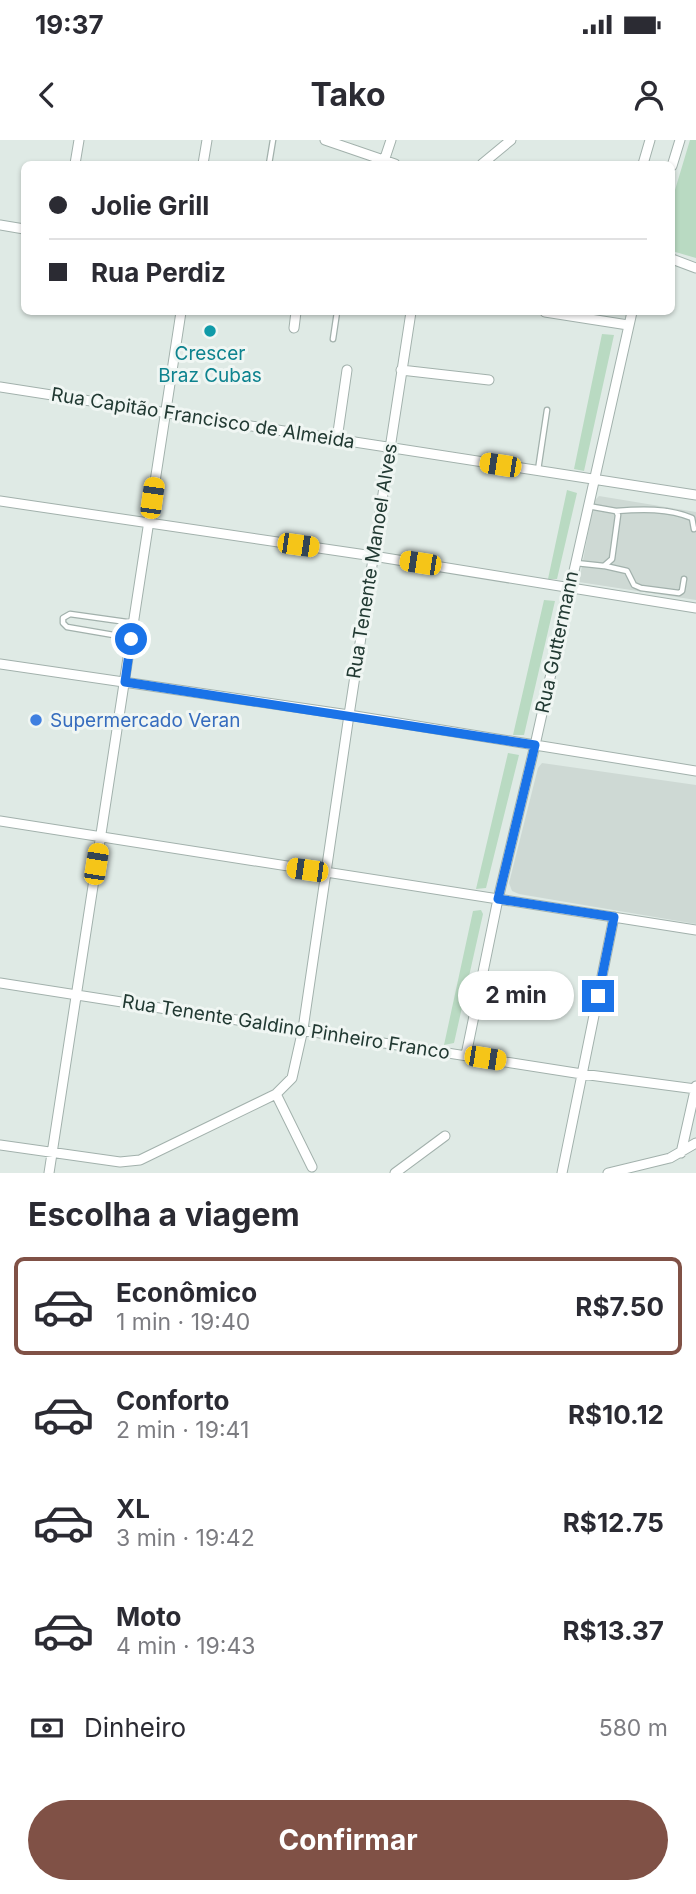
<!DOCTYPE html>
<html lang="pt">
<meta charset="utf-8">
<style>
:root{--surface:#fff;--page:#f2f2f3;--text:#2b2b33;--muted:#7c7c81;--line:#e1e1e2;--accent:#805146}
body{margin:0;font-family:Inter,sans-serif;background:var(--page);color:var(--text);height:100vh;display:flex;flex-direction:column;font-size:26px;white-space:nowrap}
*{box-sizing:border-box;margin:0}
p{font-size:23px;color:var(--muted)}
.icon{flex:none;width:38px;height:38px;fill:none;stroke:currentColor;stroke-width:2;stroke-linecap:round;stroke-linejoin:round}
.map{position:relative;height:1033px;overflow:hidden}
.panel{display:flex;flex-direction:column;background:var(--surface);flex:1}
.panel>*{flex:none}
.guide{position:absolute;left:21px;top:21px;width:654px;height:154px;border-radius:10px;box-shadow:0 2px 5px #0004;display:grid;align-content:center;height:154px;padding:0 28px;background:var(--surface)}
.end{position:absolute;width:32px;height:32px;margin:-16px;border:9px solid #1a73e8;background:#fff;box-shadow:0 0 0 4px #fff}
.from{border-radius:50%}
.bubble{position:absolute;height:49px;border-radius:24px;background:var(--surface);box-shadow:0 2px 5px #0004;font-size:23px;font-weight:700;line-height:49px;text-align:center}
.car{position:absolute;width:21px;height:42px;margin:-21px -10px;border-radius:9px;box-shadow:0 0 5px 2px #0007;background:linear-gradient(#f5c518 24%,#345 0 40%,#f5c518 0 76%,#345 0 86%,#f5c518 0)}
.guide b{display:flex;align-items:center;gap:24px;height:66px;font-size:26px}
.guide b+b{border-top:2px solid var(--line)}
.guide i{width:18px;height:18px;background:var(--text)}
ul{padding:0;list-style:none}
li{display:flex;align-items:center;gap:21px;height:98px;margin:0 14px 10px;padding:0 14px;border:4px solid transparent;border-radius:10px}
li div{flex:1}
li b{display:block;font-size:26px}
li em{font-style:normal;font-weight:700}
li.on{border-color:var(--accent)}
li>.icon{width:63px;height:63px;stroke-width:1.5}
h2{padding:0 28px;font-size:32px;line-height:84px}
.pay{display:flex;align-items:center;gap:18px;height:77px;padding:0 28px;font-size:26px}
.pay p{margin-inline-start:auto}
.button{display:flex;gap:14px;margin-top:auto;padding:14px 28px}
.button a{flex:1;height:80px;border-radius:42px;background:var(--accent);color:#fff;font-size:28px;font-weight:700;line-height:80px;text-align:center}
.status{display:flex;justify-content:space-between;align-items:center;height:49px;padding:0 35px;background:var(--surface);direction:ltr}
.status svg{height:19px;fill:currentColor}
header{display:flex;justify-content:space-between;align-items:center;height:91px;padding:0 28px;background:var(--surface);font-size:32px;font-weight:700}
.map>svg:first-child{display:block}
.built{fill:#ced9d4}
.green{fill:#b9dac2}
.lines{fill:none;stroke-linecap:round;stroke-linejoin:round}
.lane-casing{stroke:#a2b1ac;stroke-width:7}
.street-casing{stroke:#a2b1ac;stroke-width:11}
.lane{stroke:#fff;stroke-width:4.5}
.street{stroke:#fff;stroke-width:9}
.route{stroke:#1a73e8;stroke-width:9}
.culture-dot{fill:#0f9aa8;stroke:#f0f6f3;stroke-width:2.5}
.shop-dot{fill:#3f7fe0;stroke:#f0f6f3;stroke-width:2.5}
.labels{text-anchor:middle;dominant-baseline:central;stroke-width:6;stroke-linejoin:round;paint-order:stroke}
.culture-label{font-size:19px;fill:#0d838f;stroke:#f0f6f3}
.street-label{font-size:19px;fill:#213932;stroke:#f0f6f3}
.shop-label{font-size:19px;fill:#366cbe;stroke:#f0f6f3;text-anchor:start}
</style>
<div class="status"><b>19:37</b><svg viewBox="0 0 49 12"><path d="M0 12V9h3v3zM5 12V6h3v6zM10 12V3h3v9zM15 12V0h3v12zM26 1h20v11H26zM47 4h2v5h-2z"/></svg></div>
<header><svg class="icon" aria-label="back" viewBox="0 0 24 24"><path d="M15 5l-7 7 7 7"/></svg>Tako<svg class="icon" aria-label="person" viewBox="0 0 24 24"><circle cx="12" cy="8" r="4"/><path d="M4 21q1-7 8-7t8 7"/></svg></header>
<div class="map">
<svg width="696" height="1033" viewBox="0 0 696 1033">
<rect width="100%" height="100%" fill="#dfeae5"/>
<path class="built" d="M599 356 696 372V460L579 442 594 361Z
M542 623 696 645V784L519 754 512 751 509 743 538 628Z"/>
<path class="green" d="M690 0H696V118L672 111V60Z
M602 194 614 195 584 331 574 329Z
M567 350 577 353 557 439H548Z
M544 460 555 461 524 595H513Z
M508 613 519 615 486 748 476 749Z
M481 770 483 774 454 903 444 905 473 771Z"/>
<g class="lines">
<defs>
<path id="lane" d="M269 24 273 0
M333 199 337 172
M538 330 547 270
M616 371C641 369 668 368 692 378L694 389
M576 423 604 426 612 419 618 375 616 371 588 366
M605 426 627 431 634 445 641 448 679 453 682 451 684 439
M131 498 67 487 63 483V478L70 474 134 483"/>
<path id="street" d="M325 0 395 24
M384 21 391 0
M75 24 79 0
M203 24 207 0
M482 24 511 0
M643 24 650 0
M672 26 680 0
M0 85 24 89
M672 119 696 128
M545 172 628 185
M294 188 296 172
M401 230 489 240
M0 247 696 355
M337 299 347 230
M0 361 373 416 696 468
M0 524 349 575 696 631
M0 681 696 790
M0 843 582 934 696 949
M466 915 498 759 535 605 632 172
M276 954 312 1027
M0 1005 120 1022 140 1020 276 954 292 938 303 889 349 575 411 172
M681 1013 696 946
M49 1033 181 172
M395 1033 445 996
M562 1033 614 777
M608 1033 670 1018 696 1003"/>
</defs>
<use href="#lane" class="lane-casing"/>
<use href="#street" class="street-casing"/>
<use href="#lane" class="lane"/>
<use href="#street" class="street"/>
</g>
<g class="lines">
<path class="route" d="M131 499 125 542 535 605 498 759 614 777 598 856"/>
</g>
<circle class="culture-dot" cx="210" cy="191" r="7"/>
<circle class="shop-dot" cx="36" cy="580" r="7"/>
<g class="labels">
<g class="culture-label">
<text x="210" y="213">Crescer<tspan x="210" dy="22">Braz Cubas</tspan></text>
</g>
<g class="street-label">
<text transform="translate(203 278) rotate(9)">Rua Capitão Francisco de Almeida</text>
<text transform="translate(372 421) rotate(-81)">Rua Tenente Manoel Alves</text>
<text transform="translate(557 502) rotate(-78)">Rua Guttermann</text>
<text transform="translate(286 887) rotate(9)">Rua Tenente Galdino Pinheiro Franco</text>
</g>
<g class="shop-label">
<text x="50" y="580">Supermercado Veran</text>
</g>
</g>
</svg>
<i class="end from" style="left:131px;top:499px"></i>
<i class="end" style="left:598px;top:856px"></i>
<div class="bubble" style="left:458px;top:831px;width:116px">2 min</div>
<i class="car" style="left:500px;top:325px;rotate:279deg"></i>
<i class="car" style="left:152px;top:358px;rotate:8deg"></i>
<i class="car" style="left:298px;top:405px;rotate:98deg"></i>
<i class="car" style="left:420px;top:423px;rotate:279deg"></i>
<i class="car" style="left:96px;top:724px;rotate:9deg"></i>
<i class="car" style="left:307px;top:730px;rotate:278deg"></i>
<i class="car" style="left:485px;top:918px;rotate:99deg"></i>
<div class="guide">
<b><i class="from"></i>Jolie Grill</b>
<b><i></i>Rua Perdiz</b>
</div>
</div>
<section class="panel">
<h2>Escolha a viagem</h2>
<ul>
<li class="on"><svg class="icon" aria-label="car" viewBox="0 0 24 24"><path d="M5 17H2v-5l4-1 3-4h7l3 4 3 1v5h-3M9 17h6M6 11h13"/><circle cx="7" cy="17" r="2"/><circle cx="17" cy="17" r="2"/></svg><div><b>Econômico</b><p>1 min · 19:40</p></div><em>R$7.50</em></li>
<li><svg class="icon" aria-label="car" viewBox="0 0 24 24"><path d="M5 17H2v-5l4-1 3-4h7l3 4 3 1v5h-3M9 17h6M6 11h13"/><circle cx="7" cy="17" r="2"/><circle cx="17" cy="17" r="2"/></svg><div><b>Conforto</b><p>2 min · 19:41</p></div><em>R$10.12</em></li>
<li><svg class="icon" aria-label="car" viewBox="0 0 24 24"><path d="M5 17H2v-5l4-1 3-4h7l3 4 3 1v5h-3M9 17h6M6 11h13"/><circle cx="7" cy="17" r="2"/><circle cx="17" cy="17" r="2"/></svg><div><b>XL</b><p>3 min · 19:42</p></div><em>R$12.75</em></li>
<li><svg class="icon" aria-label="car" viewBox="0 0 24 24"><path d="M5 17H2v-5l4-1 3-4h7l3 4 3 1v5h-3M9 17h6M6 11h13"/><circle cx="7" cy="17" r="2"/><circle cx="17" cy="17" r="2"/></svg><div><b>Moto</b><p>4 min · 19:43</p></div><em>R$13.37</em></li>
</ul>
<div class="pay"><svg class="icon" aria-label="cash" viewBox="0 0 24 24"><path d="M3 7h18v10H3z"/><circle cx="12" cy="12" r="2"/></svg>Dinheiro<p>580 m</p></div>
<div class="button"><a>Confirmar</a></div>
</section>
